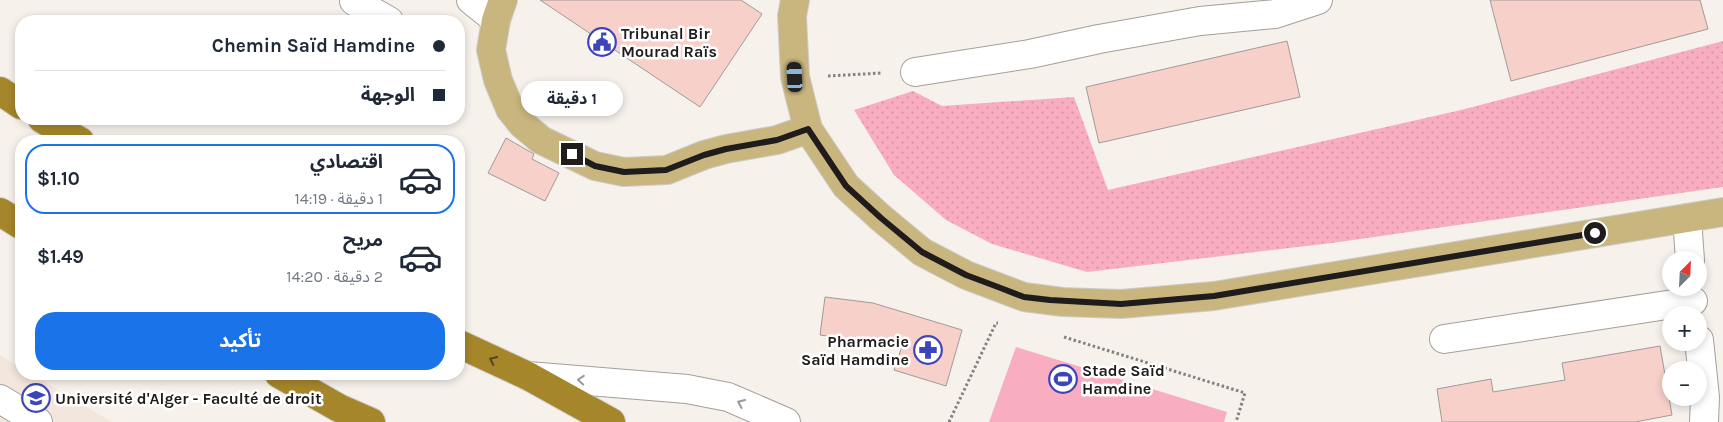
<!DOCTYPE html>
<html lang="ar">
<meta charset="utf-8">
<style>
:root{--surface:#fff;--page:#f6f6f7;--text:#1f2937;--muted:#747a83;--line:#e0e1e3;--accent:#1a73e8}
body{margin:0;font-family:Karla,"Noto Sans Arabic",sans-serif;background:var(--page);color:var(--text);direction:rtl;height:100vh;display:flex;flex-direction:column;font-size:19px;white-space:nowrap}
*{box-sizing:border-box;margin:0}
p{font-size:16px;color:var(--muted)}
.icon{flex:none;width:28px;height:28px;fill:none;stroke:currentColor;stroke-width:2;stroke-linecap:round;stroke-linejoin:round}
.map{position:relative;flex:1;overflow:hidden;direction:ltr}
.drawer{position:absolute;left:15px;top:135px;width:450px;height:245px;display:flex;flex-direction:column;background:var(--surface);border-radius:20px;box-shadow:0 2px 8px #0003;direction:rtl}
.drawer>*{flex:none}
.banner{position:absolute;left:15px;top:15px;width:450px;height:110px;border-radius:20px;box-shadow:0 2px 8px #0003;direction:rtl;display:grid;align-content:center;height:110px;padding:0 20px;background:var(--surface)}
.needle{width:32px;rotate:24deg}
.buttons{position:absolute;left:1662px;top:251px;display:grid;gap:10px}
.buttons a{display:grid;place-items:center;width:45px;height:45px;border-radius:50%;background:var(--surface);box-shadow:0 2px 8px #0003;font-size:25px}
.end{position:absolute;width:22px;height:22px;margin:-11px;border:6px solid #1f1c1b;background:#fff;box-shadow:0 0 0 2px #fff}
.from{border-radius:50%}
.bubble{position:absolute;height:35px;border-radius:18px;background:var(--surface);box-shadow:0 2px 8px #0003;font-size:16px;font-weight:700;line-height:35px;text-align:center;direction:rtl}
.car{position:absolute;width:15px;height:30px;margin:-15px -8px;border-radius:6px;box-shadow:0 0 4px 1px #0007;background:linear-gradient(#222 24%,#8ab4d8 0 40%,#222 0 76%,#8ab4d8 0 86%,#222 0)}
.banner b{display:flex;align-items:center;gap:18px;height:48px;font-size:19px}
.banner b+b{border-top:1px solid var(--line)}
.banner i{width:12px;height:12px;background:var(--text)}
ul{padding:9px 0 0;list-style:none}
li{display:flex;align-items:center;gap:15px;height:70px;margin:0 10px 8px;padding:0 10px;border:2px solid transparent;border-radius:20px}
li div{flex:1}
li b{display:block;font-size:19px}
li em{font-style:normal;font-weight:700}
li.selected{border-color:var(--accent)}
li>.icon{width:45px;height:45px;stroke-width:1.5}
.cta{display:flex;gap:10px;margin-top:auto;padding:10px 20px}
.cta a{flex:1;height:58px;border-radius:20px;background:var(--accent);color:#fff;font-size:20px;font-weight:700;line-height:58px;text-align:center}
.map>svg:first-child{display:block}
.built{fill:#f3e6dc}
.grass{fill:url(#grass-dots)}
.pitch{fill:#f9adc1}
.building{fill:#f6d0c9;stroke:#a19a98}
.lines{fill:none;stroke-linecap:round;stroke-linejoin:round}
.minor-casing{stroke:#a59f9b;stroke-width:30}
.major-casing{stroke:#cecdcd;stroke-width:30}
.highway-casing{stroke:#cecdcd;stroke-width:30}
.path{stroke:#85817e;stroke-width:3;stroke-dasharray:2.5 2.5;stroke-linecap:butt}
.minor{stroke:#fff;stroke-width:28}
.major{stroke:#c9b67f;stroke-width:28}
.highway{stroke:#a5862a;stroke-width:28}
.oneway{stroke:#554621}
.oneway2{stroke:#9a9998}
.route{stroke:#1f1c1b;stroke-width:6}
.labels{text-anchor:middle;dominant-baseline:central;stroke-width:5;stroke-linejoin:round;paint-order:stroke}
.poi-label{font-size:16px;font-weight:bold;fill:#1f1c1b;stroke:#fff;text-anchor:start}
</style>
<div class="map">
<svg width="1723" height="422" viewBox="0 0 1723 422">
<defs>
<pattern id="grass-dots" width="8" height="8" patternUnits="userSpaceOnUse" patternTransform="scale(1.25)"><rect width="8" height="8" fill="#f9adc1"/><path d="M2 2h.1M6 6h.1" fill="none" stroke="#d594a5" stroke-width="1.8" stroke-linecap="round"/></pattern>
</defs>
<rect width="100%" height="100%" fill="#f7f1ec"/>
<path class="built" d="M0 355 21 368V374H31L112 422H0Z"/>
<path class="grass" d="M1723 41V187L1332 243 1087 272 992 244 946 220 894 175 854 110 913 91 942 106 1074 97 1108 190 1461 110Z"/>
<path class="pitch" d="M1016 347 1227 412 1224 422H989Z"/>
<path class="building" d="M540 0H741L762 14 700 107Z
M1490 0H1700L1708 29 1511 81Z
M1287 41 1300 97 1099 143 1086 87Z
M506 138 534 154 532 159 559 173 545 201 488 173Z
M825 297 873 303 962 330 946 386 894 370 902 346 820 335Z
M1660 346 1672 415 1635 422H1442L1437 389 1491 379 1493 392 1565 380 1562 363Z"/>
<g class="lines">
<defs>
<path id="minor" d="M355 0 354 1 389 21
M471 0 496 20
M915 72 1030 54 1099 39 1200 21 1275 14 1318 0
M1687 218 1690 260
M1444 339 1693 301
M1699 340 1705 397 1704 422
M528 376 687 389 728 397 786 422
M0 399 38 422"/>
<path id="major" d="M503 0 496 20 491 50 498 80 510 109 522 124 541 140 595 166 624 172 667 170 704 155 726 149 777 140 808 129
M795 0 792 16 795 77 808 129 846 186 881 218 922 252 966 275 1024 297 1063 302 1121 304 1214 296 1723 212"/>
<path id="highway" d="M0 91 21 105
M42 119 80 141
M0 212 21 225
M459 344 528 376 611 422
M279 374 339 408 371 422"/>
</defs>
<use href="#minor" class="minor-casing"/>
<use href="#major" class="major-casing"/>
<use href="#highway" class="highway-casing"/>
<path class="path" d="M828 76 882 73
M1064 337 1245 393 1236 422
M949 422 996 323H998"/>
<use href="#minor" class="minor"/>
<use href="#major" class="major"/>
<use href="#highway" class="highway"/>
</g>
<defs><path id="oneway-chevron" d="M-2-3.5L2.5 0L-2 3.5" fill="none" stroke-width="1.6" stroke-linecap="round" stroke-linejoin="round" transform="scale(1.25)"/></defs>
<use class="oneway" href="#oneway-chevron" transform="translate(493 360) rotate(-155)"/>
<g class="oneway2">
<use href="#oneway-chevron" transform="translate(581 380) rotate(-176)"/>
<use href="#oneway-chevron" transform="translate(741 403) rotate(-156)"/>
</g>
<g class="lines">
<path class="route" d="M572 154 595 166 624 172 666 170 704 155 726 149 777 140 808 129 846 186 881 218 922 252 966 275 998 287 1024 297 1050 300 1121 304 1214 296 1595 233"/>
</g>
<defs>
<symbol id="civic-ring" viewBox="-11 -11 22 22"><circle r="9.5" fill="#fff" stroke="#3e45b9" stroke-width="1.5"/><path d="M-.6-6.5H3V-4.5H.6V-3L4-1V1h2V6H-6V1h2V-1L-.6-3ZM-1.2 2.5V6h2.4V2.5Z" fill="#3e45b9"/></symbol>
<symbol id="pharmacy-ring" viewBox="-11 -11 22 22"><circle r="9.5" fill="#fff" stroke="#3e45b9" stroke-width="1.5"/><path d="M-2-6h4v4h4v4h-4v4h-4v-4h-4v-4h4Z" fill="#3e45b9"/></symbol>
<symbol id="stadium-ring" viewBox="-11 -11 22 22"><circle r="9.5" fill="#fff" stroke="#3e45b9" stroke-width="1.5"/><path d="M0-5a6.5 5 0 1 0 0 10a6.5 5 0 1 0 0-10ZM-3.5-1.8h7v3.6h-7Z" fill="#3e45b9"/></symbol>
<symbol id="university-ring" viewBox="-11 -11 22 22"><circle r="9.5" fill="#fff" stroke="#3e45b9" stroke-width="1.5"/><path d="M0-5L7-2L0 1L-7-2ZM-4 1L0 2.5L4 1V4Q0 6-4 4Z" fill="#3e45b9"/></symbol>
</defs>
<g fill-rule="evenodd">
<use href="#civic-ring" x="586" y="26" width="32" height="32"/>
<use href="#pharmacy-ring" x="912" y="334" width="32" height="32"/>
<use href="#stadium-ring" x="1047" y="363" width="32" height="32"/>
<use href="#university-ring" x="20" y="382" width="32" height="32"/>
</g>
<g class="labels">
<g class="poi-label">
<text x="621" y="33">Tribunal Bir<tspan x="621" dy="18">Mourad Raïs</tspan></text>
<text x="909" y="341" text-anchor="end">Pharmacie<tspan x="909" dy="18">Saïd Hamdine</tspan></text>
<text x="1082" y="370">Stade Saïd<tspan x="1082" dy="18">Hamdine</tspan></text>
<text x="55" y="398">Université d'Alger - Faculté de droit</text>
</g>
</g>
</svg>
<div class="buttons">
<a><svg class="needle" viewBox="-14 -14 28 28"><path d="M0-13l5 13h-10z" fill="#e53935"/><path d="M0 13l5-13h-10z" fill="#747a83"/></svg></a>
<a>+</a>
<a>−</a>
</div>
<i class="end from" style="left:1595px;top:233px"></i>
<i class="end" style="left:572px;top:154px"></i>
<div class="bubble" style="left:521px;top:81px;width:102px">1 دقيقة</div>
<i class="car" style="left:795px;top:77px;rotate:357deg"></i>
<div class="banner">
<b><i class="from"></i>Chemin Saïd Hamdine</b>
<b><i></i>الوجهة</b>
</div>
<section class="drawer">
<ul>
<li class="selected"><svg class="icon" aria-label="car" viewBox="0 0 24 24"><path d="M5 17H2v-5l4-1 3-4h7l3 4 3 1v5h-3M9 17h6M6 11h13"/><circle cx="7" cy="17" r="2"/><circle cx="17" cy="17" r="2"/></svg><div><b>اقتصادي</b><p>1 دقيقة · 14:19</p></div><em>$1.10</em></li>
<li><svg class="icon" aria-label="car" viewBox="0 0 24 24"><path d="M5 17H2v-5l4-1 3-4h7l3 4 3 1v5h-3M9 17h6M6 11h13"/><circle cx="7" cy="17" r="2"/><circle cx="17" cy="17" r="2"/></svg><div><b>مريح</b><p>2 دقيقة · 14:20</p></div><em>$1.49</em></li>
</ul>
<div class="cta"><a>تأكيد</a></div>
</section>
</div>
